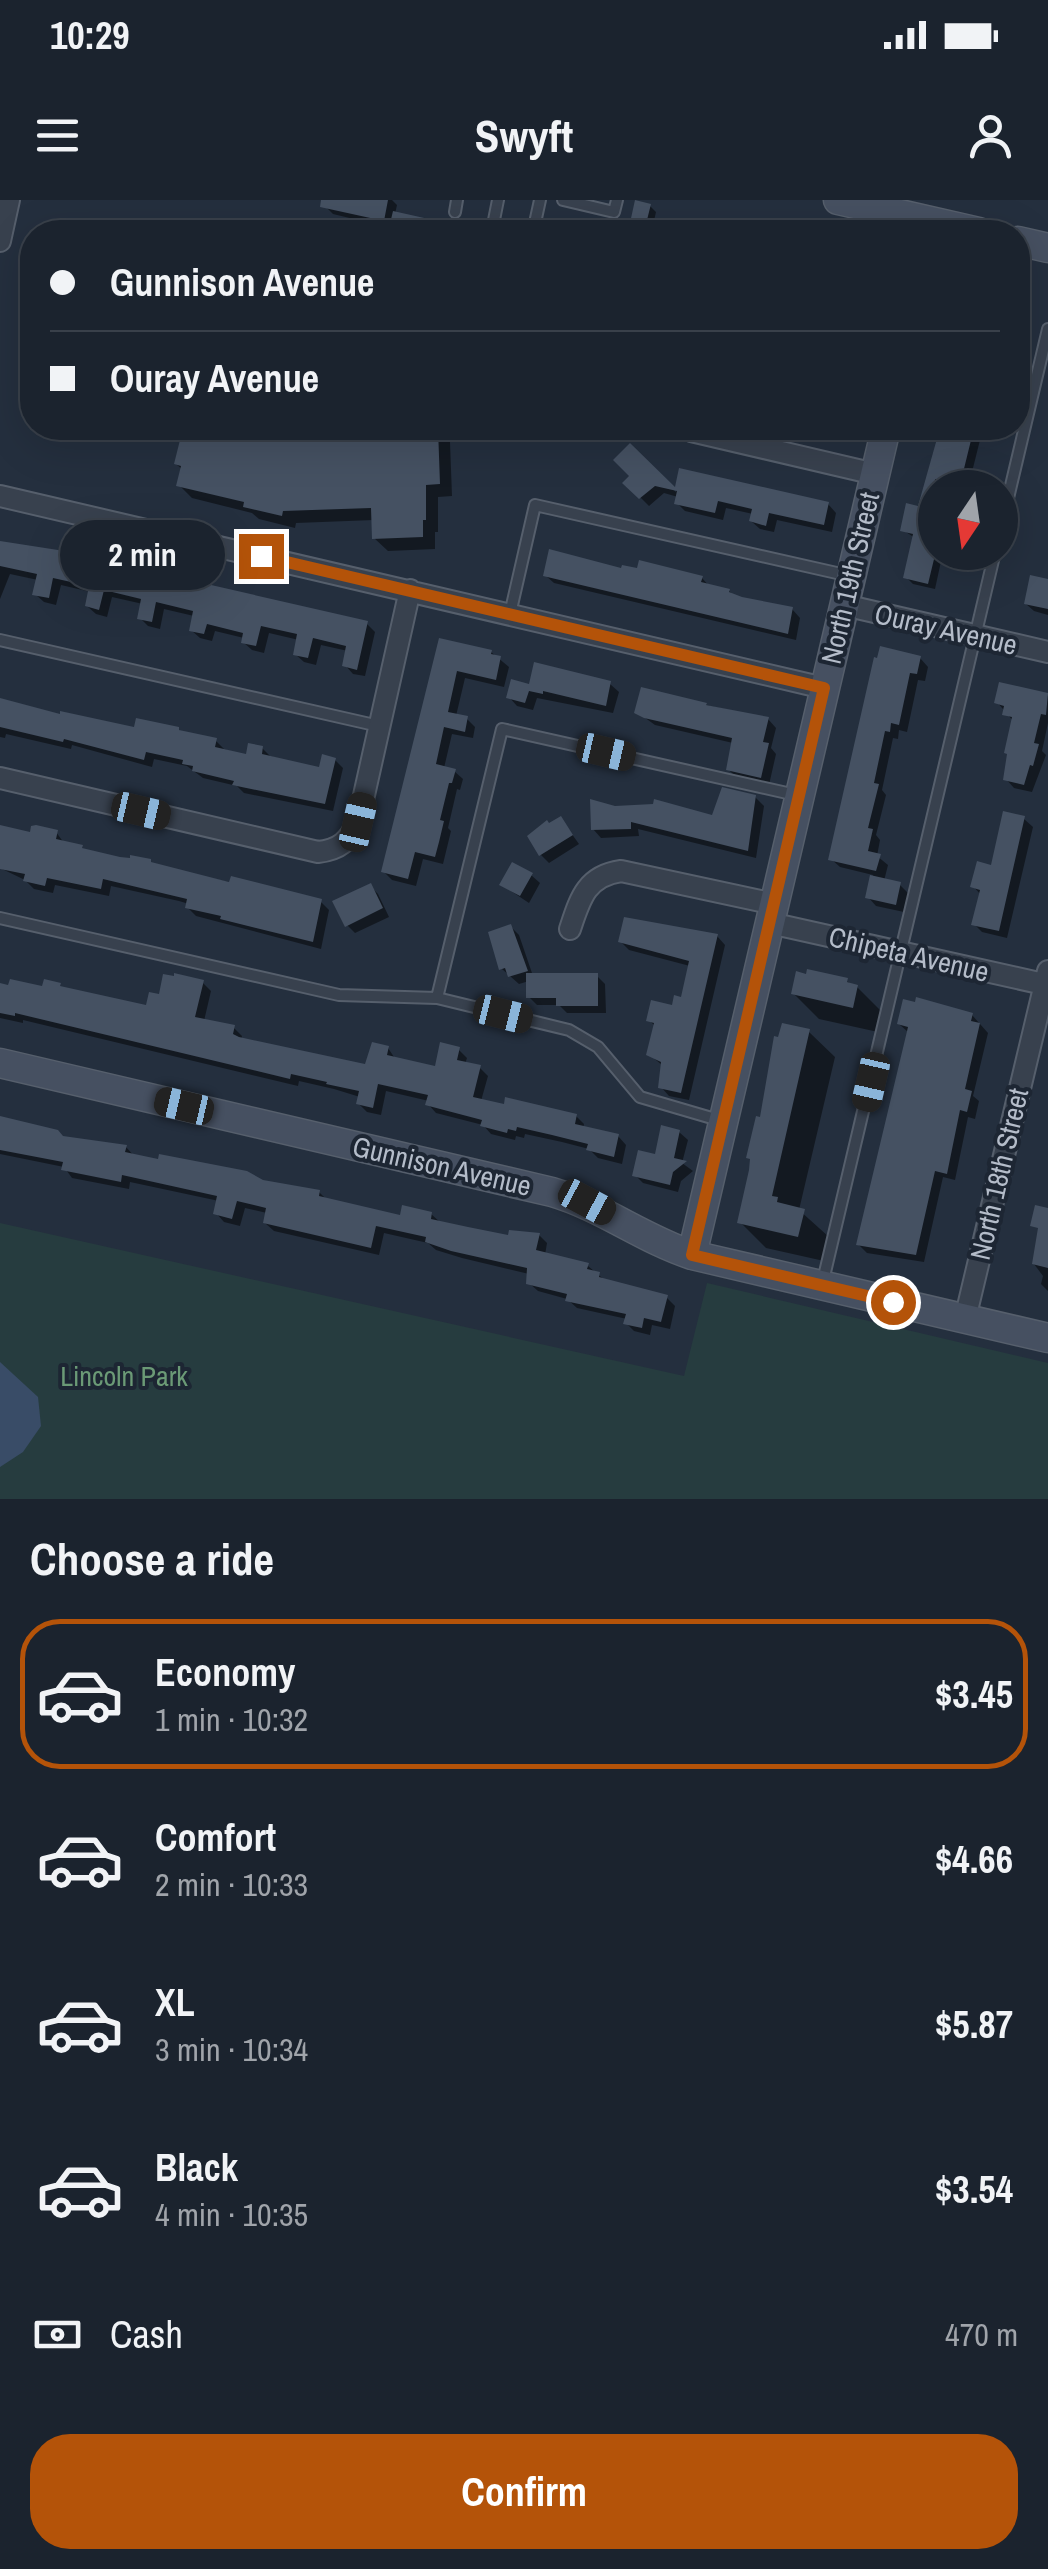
<!DOCTYPE html>
<meta charset="utf-8">
<style>
:root{--surface:#1b232e;--page:#242b36;--text:#f1f3f6;--muted:#a0a4aa;--line:#39404a;--accent:#b45309}
body{margin:0;font-family:"Archivo Narrow",sans-serif;background:var(--page);color:var(--text);height:100vh;display:flex;flex-direction:column;font-size:38px;white-space:nowrap}
*{box-sizing:border-box;margin:0}
p{font-size:32px;color:var(--muted)}
.icon{flex:none;width:55px;height:55px;fill:none;stroke:currentColor;stroke-width:2;stroke-linecap:round;stroke-linejoin:round}
.map{position:relative;height:1299px;overflow:hidden}
.sheet{display:flex;flex-direction:column;background:var(--surface);flex:1}
.sheet>*{flex:none}
.banner{position:absolute;left:20px;top:20px;width:1010px;height:220px;border-radius:40px;box-shadow:0 10px 40px #0002,0 0 0 2px var(--line);display:grid;align-content:center;height:220px;padding:0 30px;background:var(--surface)}
.needle{width:65px;rotate:193deg}
.buttons{position:absolute;left:918px;top:270px;display:grid;gap:20px}
.buttons a{display:grid;place-items:center;width:100px;height:100px;border-radius:50%;background:var(--surface);box-shadow:0 10px 40px #0002,0 0 0 2px var(--line);font-size:50px}
.end{position:absolute;width:45px;height:45px;margin:-22px;border:12px solid #b45309;background:#fff;box-shadow:0 0 0 5px #fff}
.from{border-radius:50%}
.bubble{position:absolute;height:70px;border-radius:35px;background:var(--surface);box-shadow:0 10px 40px #0002,0 0 0 2px var(--line);font-size:32px;font-weight:800;line-height:70px;text-align:center}
.car{position:absolute;width:30px;height:60px;margin:-30px -15px;border-radius:12px;box-shadow:0 0 8px 2px #0007;background:linear-gradient(#222 24%,#8ab4d8 0 40%,#222 0 76%,#8ab4d8 0 86%,#222 0)}
.banner b{display:flex;align-items:center;gap:35px;height:95px;font-size:38px}
.banner b+b{border-top:2px solid var(--line)}
.banner i{width:25px;height:25px;background:var(--text)}
ul{padding:0;list-style:none}
li{display:flex;align-items:center;gap:30px;height:150px;margin:0 20px 15px;padding:0 10px;border:5px solid transparent;border-radius:40px}
li div{flex:1}
li b{display:block;font-size:38px}
li em{font-style:normal;font-weight:800}
li.selected{border-color:var(--accent)}
li>.icon{width:90px;height:90px;stroke-width:1.5}
h2{padding:0 30px;font-size:45px;line-height:120px}
.pay{display:flex;align-items:center;gap:25px;height:110px;padding:0 30px;font-size:38px}
.pay p{margin-inline-start:auto}
.action{display:flex;gap:20px;margin-top:auto;padding:20px 30px}
.action a{flex:1;height:115px;border-radius:40px;background:var(--accent);color:#fff;font-size:40px;font-weight:800;line-height:115px;text-align:center}
.status{display:flex;justify-content:space-between;align-items:center;height:70px;padding:0 50px;background:var(--surface);direction:ltr}
.status svg{height:28px;fill:currentColor}
header{display:flex;justify-content:space-between;align-items:center;height:130px;padding:0 30px;background:var(--surface);font-size:45px;font-weight:800}
.map>svg:first-child{display:block}
.green{fill:#263c3f}
.water{fill:#394c67}
.shadow{fill:#0007}
.building{fill:#455162}
.lines{fill:none;stroke-linecap:round;stroke-linejoin:round}
.lane-casing{stroke:#565f6c;stroke-width:14}
.street-casing{stroke:#565f6c;stroke-width:24}
.secondary-casing{stroke:#565f6c;stroke-width:31}
.lane{stroke:#38414e;stroke-width:10}
.street{stroke:#38414e;stroke-width:20}
.secondary{stroke:#465061;stroke-width:28}
.route{stroke:#b45309;stroke-width:12}
.labels{text-anchor:middle;dominant-baseline:central;stroke-width:8;stroke-linejoin:round;paint-order:stroke}
.street-label{font-size:28px;fill:#b4bcc9;stroke:#1d2633}
.park-label{font-size:28px;fill:#6b9a76;stroke:#1d2633}
</style>
<div class="status"><b>10:29</b><svg viewBox="0 0 49 12"><path d="M0 12V9h3v3zM5 12V6h3v6zM10 12V3h3v9zM15 12V0h3v12zM26 1h20v11H26zM47 4h2v5h-2z"/></svg></div>
<header><svg class="icon" aria-label="menu" viewBox="0 0 24 24"><path d="M4 6h16M4 12h16M4 18h16"/></svg>Swyft<svg class="icon" aria-label="person" viewBox="0 0 24 24"><circle cx="12" cy="8" r="4"/><path d="M4 21q1-7 8-7t8 7"/></svg></header>
<div class="map">
<svg width="1048" height="1299" viewBox="0 0 1048 1299">
<rect width="100%" height="100%" fill="#242f3e"/>
<path class="green" d="M0 1023 684 1176 707 1083 1048 1163V1299H0Z"/>
<path class="water" d="M0 1162 38 1197 41 1226 23 1252 0 1267Z"/>
<path class="shadow" d="M326 0H392L397 5 395 14 477 32H390L391 28 333 14 325 6Z
M637 3 650 6 656 12 653 25 664 32H630Z
M711 20 723 22 729 28 748 32H708Z
M193 228H265L293 234V228L437 229 450 242 452 296 438 297V332H435V349L388 351 374 338V320L296 323 295 328 259 319 252 313 192 298 179 285 183 270 176 264Z
M600 228H642L639 242 607 234Z
M942 228H983L968 288H935V352H943L935 389 913 384 906 377 915 338 903 330 919 309Z
M630 247 676 292 681 271 828 304 836 313 832 332 777 320 774 332 760 329 751 321 753 314 726 308 723 320 685 311 677 303 678 297 664 293 649 306 626 283 633 276Z
M0 342 367 424 375 432 365 476 353 474 345 465 348 451 321 445 316 465 304 462 295 454 299 440 269 433 264 453 252 450 243 442 244 438 215 431 212 441 200 438 191 430 194 416 164 409 160 429 148 426 140 418 143 404 112 397 107 417 96 414 87 406 91 392 61 385 56 405 44 402 35 394 38 380 10 374 0 399Z
M623 371 702 378 710 387 729 391 734 396 792 409 800 418 796 440 554 383 545 375Z
M1048 380V415L1034 411 1026 404Z
M441 441 491 452 509 467 504 487 465 478 456 516 467 519 475 527 473 538 452 534 444 568 454 571 463 579 460 590 457 589 448 628 451 631 443 664 423 659 416 686 392 680 384 672Z
M920 458 928 467 925 481 918 480 907 532 899 530 898 539 893 538 882 590 886 595 876 635 880 640 877 656 888 665 884 681 900 685 908 693 904 712 876 706 868 697 873 675 840 667 831 659 876 460Z
M610 484 619 492 613 513 537 498 533 510 517 506 509 497 531 487Z
M1001 485 1048 496V523L1042 551 1046 555 1032 592 1014 588 1006 579 1014 522 997 502Z
M0 500 23 508 136 530 178 529 182 533 216 541 224 549 248 557 262 548 270 556 320 570 335 560 343 568 333 611 244 593 237 586 203 578 187 566 154 559 152 567 72 545 71 549 6 534 5 538 0 537Z
M706 505 768 519 776 528 771 548 776 554 769 585 737 578 728 569 733 543 655 525 637 512Z
M755 597 764 606 756 658 638 629 639 636 601 638 593 629 615 608 714 618Z
M561 619 579 644 549 663 541 655 549 626Z
M1024 619 1033 627 1007 738 982 732 974 724 981 695 973 686 993 668Z
M0 628 32 635 56 632 64 643 86 651 321 702 329 710 321 749 196 716 188 708 189 704 179 701 111 686 109 696 55 685 53 693 34 689 25 680 0 668Z
M531 675 540 683 529 703 502 685Z
M370 686 378 694 389 717 355 733 347 725Z
M511 727 519 735 533 776H597L605 784 606 813H567L559 805H537L529 797V781L519 784 502 769Z
M717 736 725 745 689 900 669 896 661 887 663 866 649 854 656 827 649 820 674 808 683 800 690 766 629 750 621 742Z
M808 777 846 781 857 787 883 813 878 832 819 819 793 793Z
M202 782 211 791 204 821 233 827 242 836 241 840 367 867 388 848 396 860 436 869 458 849 467 858 465 864 479 867 488 876 481 901 576 916 584 924 583 928 618 936 626 945 622 964 598 958 589 949 562 942 525 934 524 938 516 936 515 940 491 934 483 925 436 913 428 904 429 901 386 891 381 915 367 912 358 903 360 897 334 889 299 881 298 886 23 820V823L0 818V786L64 790 148 808 160 797Z
M972 815 988 833 973 896 979 901 975 919 968 917 955 980 943 977 924 1062 867 1053 858 1044 908 832 899 824Z
M809 832 835 857 799 1010 829 1037 824 1061 766 1048 740 1022 762 920Z
M0 919 62 938 126 947 135 957 319 992 328 1001 402 1018 431 1014 441 1023 510 1038 539 1035 547 1043 545 1055 588 1066 607 1082 667 1098 675 1106 670 1129 652 1125 650 1135 634 1131 626 1123 627 1119 577 1108 567 1099 538 1091 529 1083V1074L462 1058 436 1050 428 1043 384 1033 379 1055 274 1031 265 1023 267 1013 245 1008 240 1026 224 1022 216 1013 219 1001 130 982 129 989 72 978 64 967 0 954Z
M679 932 688 940 682 963 693 971 681 981 678 992 643 983 635 975 657 957Z
M1048 1041V1091L1041 1084 1043 1076 1034 1064Z"/>
<path class="building" d="M321 0H388L384 21 320 7Z
M635 0 651 4 644 32H628Z
M393 11 460 26 459 32H388Z
M183 228H438L440 284 426 285V320H423V337L372 339 371 308 283 311 282 316 243 307 244 302 176 286 181 266 174 264Z
M940 228H974L960 285 935 279V355L928 384 903 378 913 334 900 331 906 303 918 306Z
M630 243 675 287 679 268 829 302 824 325 769 313 766 326 749 321 752 309 718 301 715 313 674 304 677 291 655 286 639 299 622 283 629 276 613 260Z
M0 341 58 350 368 421 357 470 342 466 346 446 313 438 308 458 293 455 297 434 261 426 256 446 241 443 243 433 207 424 204 434 189 431 193 411 156 402 152 422 137 419 141 399 104 390 99 410 85 406 89 386 53 378 49 398 32 395 37 374 0 366Z
M549 349 621 368 622 365 637 368 639 360 703 376 701 382 730 389 729 392 742 397 793 407 788 434 543 376Z
M1030 375 1048 379V409L1024 404Z
M439 438 492 450 491 454 501 456 496 480 457 471 448 512 468 516 465 532 444 527 436 564 456 569 452 583H449L440 620 444 621 439 642 435 657 415 652 408 679 381 672Z
M880 446 921 456 917 474 910 473 899 525 891 523 890 532 885 531 874 583 879 584 868 628 873 629 868 651 881 654 876 671 828 660 874 457 877 458Z
M534 462 611 481 606 506 543 491V494L529 491 525 503 506 498 511 479 529 484Z
M999 482 1048 493 1046 515 1041 514 1034 543 1039 544 1033 566 1030 565 1024 585 1003 580 1007 554 1004 553 1012 517 1002 515 1004 506 994 503Z
M641 487 707 503 706 505 769 517 763 542 769 543 761 578 726 570 732 538 644 518 634 513Z
M0 498 60 514V511L134 527 136 518 179 527V530L217 538 215 547 246 554 248 543 263 546 262 554 319 567 322 554 336 558 325 604 232 585 234 581 192 571 193 566 182 564 183 560 146 552 144 560 64 539 63 542 0 527Z
M722 587 756 595 748 651 631 622V629L591 630 590 599 615 606 653 604 654 599 712 615Z
M1003 611 1025 616 999 731 971 725 980 690 970 687 977 661 991 665Z
M561 616 573 635 539 656 527 636 547 620 549 623Z
M0 625 30 632 31 626 36 625 58 630 56 639 83 645 82 648 120 657 130 658V655L151 659V662L229 682 231 676 322 699 313 742 220 719 221 716 185 708 187 699 103 679 101 689 47 678 45 686 23 681 25 674 0 669Z
M512 662 533 673 520 696 499 685Z
M870 675 901 682 896 705 865 698Z
M371 683 383 708 345 727 332 701Z
M624 717 718 734 681 893 658 888 661 862 646 855 654 823 646 821 651 800 672 805 674 795 681 797 689 761 618 742Z
M511 724 528 771 508 777 505 768 499 770 488 732Z
M807 769 848 778 847 782 858 785 853 808 791 794 796 771 806 774Z
M174 773 204 780 195 817 235 825 233 834 239 837 365 864 372 842 389 846 387 855 435 866 440 842 460 847 457 860 481 865 473 897 504 904 505 897 577 914 575 924 619 934 614 957 586 950 588 944 552 935 517 927 516 931 508 929 507 933 480 926 482 920 425 905 428 895 378 884 373 908 356 904 359 891 326 884 327 882 291 874 290 879 15 813V816L0 813V783L8 785 10 779 42 786 44 779 61 783 60 786 146 805 149 792 159 794 163 774 174 776Z
M526 773H598V806H556V798H526Z
M916 797 973 813 971 821 980 823 965 889 972 891 967 912 960 910 947 974 935 971 916 1055 856 1045 908 827 897 824 903 799 915 802Z
M782 823 810 829 772 996 778 997 777 1002 805 1009 798 1037 737 1023 749 970 750 959 746 958 756 916 760 917 774 836 778 837Z
M0 916 58 930 63 936 127 945 125 952 158 959 159 954 247 971 263 980 320 990 319 996 400 1015 402 1005 432 1012 431 1019 468 1027 508 1035 509 1030 540 1033 536 1050 589 1063 587 1069 600 1072 599 1077 668 1095 661 1122 644 1118 642 1128 623 1124 626 1114 565 1101 567 1094 526 1084 527 1068 451 1051 425 1042 426 1037 376 1026 371 1048 263 1023 266 1008 237 1001 232 1019 213 1014 217 996 122 975 121 982 61 970 63 962 0 950Z
M661 925 680 930 674 958 687 961 673 972 670 985 632 976 638 950 655 954Z
M1035 1005 1048 1008V1068L1032 1064 1038 1028 1030 1026Z"/>
<g class="lines">
<defs>
<path id="lane" d="M563 0 614 12 617 0
M455 12 457 0
M494 20 498 0
M533 32 540 0
M1000 332 1048 129
M510 414 535 305 850 376
M0 440 379 526
M0 718 339 795 437 798 569 830 598 847 640 897 722 921
M437 798 502 529 796 595
M822 1085 995 352"/>
<path id="street" d="M0 41 9 0
M691 231 875 274
M0 296 824 488
M844 405 1048 452
M0 578 318 652C339 650 349 641 358 622L410 390
M770 723 1048 785
M570 729C580 699 586 676 621 671L774 704
M965 1119 1048 771"/>
<path id="secondary" d="M838 0 979 32
M1018 41 1048 48
M0 863 552 992C603 1007 641 1038 692 1055L1048 1138
M692 1055 886 228"/>
</defs>
<use href="#lane" class="lane-casing"/>
<use href="#street" class="street-casing"/>
<use href="#secondary" class="secondary-casing"/>
<use href="#lane" class="lane"/>
<use href="#street" class="street"/>
<use href="#secondary" class="secondary"/>
</g>
<g class="lines">
<path class="route" d="M261 356 824 488 692 1055 893 1102"/>
</g>
<g class="labels">
<g class="street-label">
<text transform="translate(850 378) rotate(-77)">North 19th Street</text>
<text transform="translate(946 429) rotate(13)">Ouray Avenue</text>
<text transform="translate(909 754) rotate(13)">Chipeta Avenue</text>
<text transform="translate(442 966) rotate(13)">Gunnison Avenue</text>
<text transform="translate(999 974) rotate(-77)">North 18th Street</text>
</g>
<g class="park-label">
<text x="124" y="1176">Lincoln Park</text>
</g>
</g>
</svg>
<div class="buttons">
<a><svg class="needle" viewBox="-14 -14 28 28"><path d="M0-13l5 13h-10z" fill="#e53935"/><path d="M0 13l5-13h-10z" fill="#a0a4aa"/></svg></a>
</div>
<i class="end from" style="left:893px;top:1102px"></i>
<i class="end" style="left:261px;top:356px"></i>
<div class="bubble" style="left:60px;top:320px;width:165px">2 min</div>
<i class="car" style="left:606px;top:552px;rotate:103deg"></i>
<i class="car" style="left:141px;top:611px;rotate:103deg"></i>
<i class="car" style="left:358px;top:622px;rotate:13deg"></i>
<i class="car" style="left:503px;top:814px;rotate:104deg"></i>
<i class="car" style="left:871px;top:882px;rotate:193deg"></i>
<i class="car" style="left:184px;top:906px;rotate:283deg"></i>
<i class="car" style="left:587px;top:1002px;rotate:118deg"></i>
<div class="banner">
<b><i class="from"></i>Gunnison Avenue</b>
<b><i></i>Ouray Avenue</b>
</div>
</div>
<section class="sheet">
<h2>Choose a ride</h2>
<ul>
<li class="selected"><svg class="icon" aria-label="car" viewBox="0 0 24 24"><path d="M5 17H2v-5l4-1 3-4h7l3 4 3 1v5h-3M9 17h6M6 11h13"/><circle cx="7" cy="17" r="2"/><circle cx="17" cy="17" r="2"/></svg><div><b>Economy</b><p>1 min · 10:32</p></div><em>$3.45</em></li>
<li><svg class="icon" aria-label="car" viewBox="0 0 24 24"><path d="M5 17H2v-5l4-1 3-4h7l3 4 3 1v5h-3M9 17h6M6 11h13"/><circle cx="7" cy="17" r="2"/><circle cx="17" cy="17" r="2"/></svg><div><b>Comfort</b><p>2 min · 10:33</p></div><em>$4.66</em></li>
<li><svg class="icon" aria-label="car" viewBox="0 0 24 24"><path d="M5 17H2v-5l4-1 3-4h7l3 4 3 1v5h-3M9 17h6M6 11h13"/><circle cx="7" cy="17" r="2"/><circle cx="17" cy="17" r="2"/></svg><div><b>XL</b><p>3 min · 10:34</p></div><em>$5.87</em></li>
<li><svg class="icon" aria-label="car" viewBox="0 0 24 24"><path d="M5 17H2v-5l4-1 3-4h7l3 4 3 1v5h-3M9 17h6M6 11h13"/><circle cx="7" cy="17" r="2"/><circle cx="17" cy="17" r="2"/></svg><div><b>Black</b><p>4 min · 10:35</p></div><em>$3.54</em></li>
</ul>
<div class="pay"><svg class="icon" aria-label="cash" viewBox="0 0 24 24"><path d="M3 7h18v10H3z"/><circle cx="12" cy="12" r="2"/></svg>Cash<p>470 m</p></div>
<div class="action"><a>Confirm</a></div>
</section>
